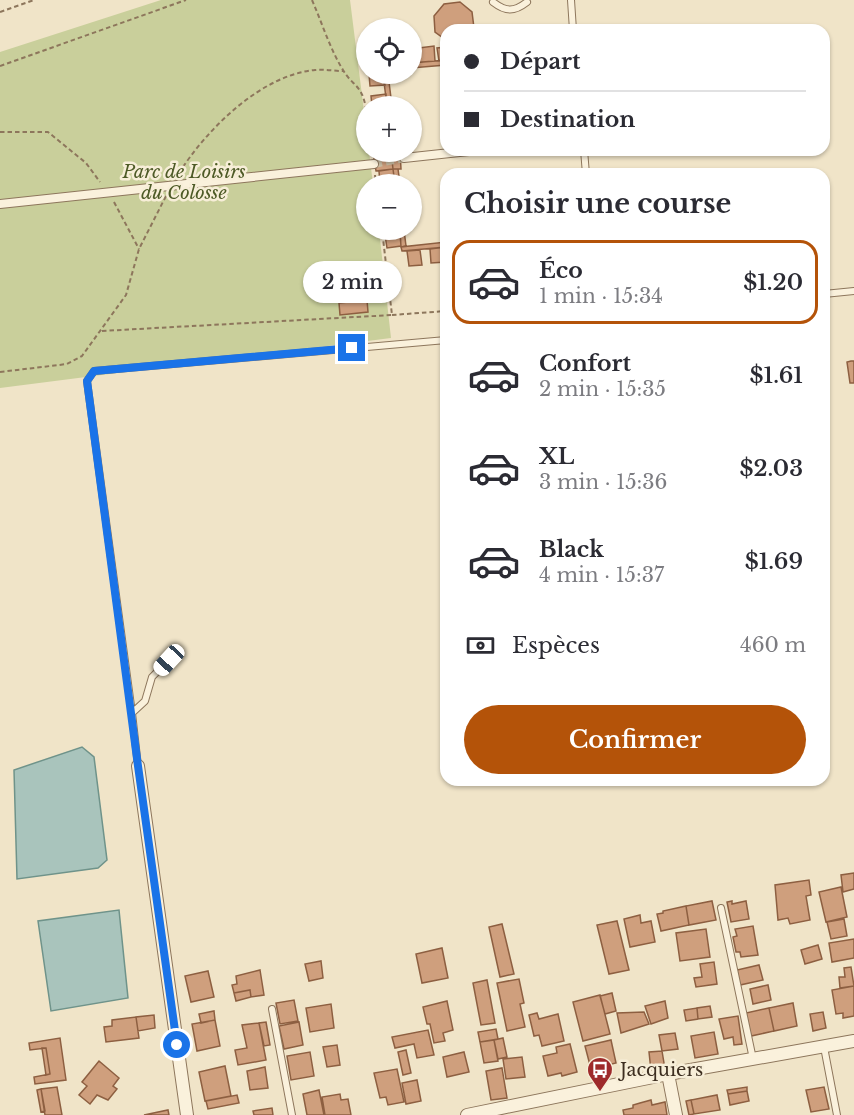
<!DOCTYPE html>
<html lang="fr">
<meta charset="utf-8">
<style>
:root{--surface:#fff;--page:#f2f2f3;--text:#2b2b33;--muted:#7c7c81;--line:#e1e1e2;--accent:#b45309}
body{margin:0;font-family:"Libre Baskerville",serif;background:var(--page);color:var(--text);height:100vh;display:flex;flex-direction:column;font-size:22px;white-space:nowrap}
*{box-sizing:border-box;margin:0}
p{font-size:20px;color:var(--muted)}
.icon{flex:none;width:33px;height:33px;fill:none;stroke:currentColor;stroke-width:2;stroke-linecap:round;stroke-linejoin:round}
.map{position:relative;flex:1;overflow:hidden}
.side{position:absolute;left:440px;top:168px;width:390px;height:618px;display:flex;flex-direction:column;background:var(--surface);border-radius:18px;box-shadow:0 2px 4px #0004}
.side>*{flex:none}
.banner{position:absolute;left:440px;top:24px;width:390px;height:132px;border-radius:18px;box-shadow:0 2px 4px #0004;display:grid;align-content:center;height:132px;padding:0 24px;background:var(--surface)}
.buttons{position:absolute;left:356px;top:18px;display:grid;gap:12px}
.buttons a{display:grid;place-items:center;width:66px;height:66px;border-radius:50%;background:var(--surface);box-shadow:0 2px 4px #0004;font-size:30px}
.end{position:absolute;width:27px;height:27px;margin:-14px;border:8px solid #1a73e8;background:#fff;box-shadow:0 0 0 3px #fff}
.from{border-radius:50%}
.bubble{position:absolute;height:42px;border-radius:21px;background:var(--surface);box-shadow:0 2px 4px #0004;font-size:20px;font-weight:600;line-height:42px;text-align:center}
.car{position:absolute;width:18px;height:36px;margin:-18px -9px;border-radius:8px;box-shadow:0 0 4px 2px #0007;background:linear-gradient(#fff 24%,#345 0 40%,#fff 0 76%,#345 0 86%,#fff 0)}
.banner b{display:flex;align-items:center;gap:21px;height:57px;font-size:22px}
.banner b+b{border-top:2px solid var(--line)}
.banner i{width:15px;height:15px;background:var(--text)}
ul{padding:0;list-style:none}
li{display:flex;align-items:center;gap:18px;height:84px;margin:0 12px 9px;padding:0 12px;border:3px solid transparent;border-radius:18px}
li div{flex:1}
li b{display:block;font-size:22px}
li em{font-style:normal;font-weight:600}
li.selected{border-color:var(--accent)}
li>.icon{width:54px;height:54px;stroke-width:1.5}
h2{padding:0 24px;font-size:27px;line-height:72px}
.pay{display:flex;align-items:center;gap:15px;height:66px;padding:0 24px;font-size:22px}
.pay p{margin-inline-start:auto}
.button{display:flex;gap:12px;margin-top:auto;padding:12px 24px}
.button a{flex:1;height:69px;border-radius:36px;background:var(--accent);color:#fff;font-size:24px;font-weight:600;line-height:69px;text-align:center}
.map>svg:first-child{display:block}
.green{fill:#c9cf9b}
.water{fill:#a9c4bc;stroke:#6f938a;stroke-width:1.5}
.building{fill:#cf9f7d;stroke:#8d5f41;stroke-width:1.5}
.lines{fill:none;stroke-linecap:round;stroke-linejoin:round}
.pedestrian-tunnel{stroke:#ccc0a6;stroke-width:8;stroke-dasharray:8 4;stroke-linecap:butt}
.service-casing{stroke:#8d765c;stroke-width:8}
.pedestrian-casing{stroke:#8d765c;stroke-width:10}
.minor-casing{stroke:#8d765c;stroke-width:14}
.path{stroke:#8d765c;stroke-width:2;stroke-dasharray:4.5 3;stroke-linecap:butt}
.service{stroke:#faf1dc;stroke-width:6}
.pedestrian{stroke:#faf1dc;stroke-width:8}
.minor{stroke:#faf1dc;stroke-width:12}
.route{stroke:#1a73e8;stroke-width:8}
.labels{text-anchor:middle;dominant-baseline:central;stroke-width:5;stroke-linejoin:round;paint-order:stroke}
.park-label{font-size:18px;font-style:italic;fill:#4d5a26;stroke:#f7eed8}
.poi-label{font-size:18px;fill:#3d2e20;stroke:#f7eed8;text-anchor:start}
</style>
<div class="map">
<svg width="854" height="1115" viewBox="0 0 854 1115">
<rect width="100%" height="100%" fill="#f0e4c8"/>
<path class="green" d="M161 0H350L366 127V152H369L373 184H366V230H379L391 338 0 388V52Z"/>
<path class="water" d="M82 747 94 757 107 860 98 868 17 879 14 770Z
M119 910 128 998 51 1011 38 921Z"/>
<path class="building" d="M460 2 472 12 474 28 472 30H446V40L435 32 434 16 444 4Z
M434 46 435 61 411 63V49Z
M446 47V60L439 61 437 48Z
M446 60V65L411 68V63Z
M369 74H383L385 85 370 86Z
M383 74H388L392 106H387Z
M386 94 387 106H372L371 96Z
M373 152H391L393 169 376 171Z
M391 152H400L401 169H393Z
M393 169 395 184H380L379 171Z
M393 169H398L400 184H395Z
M400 230H404L406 246 401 247Z
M400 234 401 246 387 248 385 235Z
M446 242V247L402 251 401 247Z
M446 247V262L431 263 430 249Z
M420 250 422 265 409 266 407 251Z
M367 300 368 312 340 315 339 303Z
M851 361H854V383H850L847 362Z
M854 873V889L843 892 841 875Z
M809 880 811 895 806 896 810 920 790 924 788 918 778 920 775 885Z
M841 887 847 917 826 922 819 892Z
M712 901 716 920 689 925 686 906Z
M732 901V904L746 901 749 919 731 922 727 902Z
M686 906 689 925 661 931 657 914 663 913V911Z
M640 915 641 923 651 921 655 942 630 947 624 919Z
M844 919 847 936 831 939 827 922Z
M617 921 629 970 609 974 597 925Z
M502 924 514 974 500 977 489 927Z
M753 926 758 955 741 957 740 952H736L733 937 737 936 735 929Z
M706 929 710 957 680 961 676 933Z
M854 939V958L832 962 829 943Z
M818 945 822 959 805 964 801 950Z
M442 948 448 978 422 983 416 954Z
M321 961 323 978 309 981 305 964Z
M714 962 717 984 696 987 694 978 702 977 700 964Z
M759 965 763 980 740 985 737 970Z
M851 967 854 986 840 988 839 977H845L844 968Z
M260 970 264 995 251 997 250 990 234 993 232 985 237 984 236 976Z
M208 971 214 997 191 1002 185 976Z
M519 979 524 1003 520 1004 525 1027 507 1031 497 983Z
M487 980 495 1023 481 1025 473 983Z
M768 985 771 1000 753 1004 750 989Z
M854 986V1016L843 1018V1013L836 1014 832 990Z
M250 990 251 997 236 1001 234 993Z
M612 993 616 1011 605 1014 600 996Z
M600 995 610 1034 583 1041 573 1002Z
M294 1000 298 1021 280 1024 276 1003Z
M447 1001 453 1030 443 1033 445 1041 434 1043 430 1024H427L423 1007Z
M665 1001 668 1018 651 1024 645 1006Z
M793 1003 797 1026 774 1031 769 1008Z
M331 1004 334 1028 310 1032 306 1008Z
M710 1006 712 1017 698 1019 697 1008Z
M697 1008 698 1019 686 1021 684 1010Z
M769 1008 774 1031 751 1036 746 1013Z
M214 1011 215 1020 201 1023 199 1014Z
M644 1012 649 1024 621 1033 617 1013Z
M823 1012 826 1028 813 1031 810 1014Z
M537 1013 539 1019 558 1014 564 1041 542 1046 539 1035 534 1036 529 1015Z
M154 1015 155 1028 138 1031 136 1017Z
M738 1016 742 1044 734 1045 733 1037 724 1039 719 1019Z
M136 1017 139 1038 106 1042 104 1027 112 1026V1020Z
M215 1020 220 1046 197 1051 192 1024Z
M266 1022 270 1045 264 1046 259 1023Z
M299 1022 303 1045 284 1049 279 1026Z
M259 1023 266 1060 238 1065 235 1050 247 1048 242 1025Z
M496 1029 498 1039 480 1042 478 1032Z
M428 1030 434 1055 417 1058 414 1044 395 1048 392 1037Z
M714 1032 718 1054 695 1058 691 1036Z
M675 1033 678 1049 662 1051 659 1035Z
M60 1038 66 1080 35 1084 34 1077 50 1074 46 1048 30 1050 29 1043Z
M503 1038 507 1057 498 1059 494 1040Z
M494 1040 498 1061 484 1063 480 1042Z
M611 1040 616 1063 591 1069 585 1046Z
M570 1044 577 1072 562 1076 561 1073 548 1076 543 1056 557 1053 556 1047Z
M337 1045 340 1065 327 1067 323 1047Z
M42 1048H46L50 1074 46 1075Z
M406 1050 411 1073 403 1075 398 1052Z
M662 1051 665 1069 651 1071 649 1052Z
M310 1052 314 1076 291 1080 287 1056Z
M464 1052 469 1072 447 1077 443 1057Z
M522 1057 525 1077 506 1079 503 1059Z
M99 1061 119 1078 113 1086 117 1089 108 1100 97 1095 90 1104 79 1095 87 1086 82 1082Z
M225 1066 231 1096 205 1101 199 1072Z
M265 1067 268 1088 250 1090 247 1071Z
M502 1068 507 1098 491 1100 486 1071Z
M397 1069 404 1102 388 1105 386 1097 380 1098 374 1073Z
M417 1080 421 1101 406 1104 402 1083Z
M57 1087 62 1115H45L41 1089Z
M747 1087V1091L728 1094 727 1090Z
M824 1087 829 1109 811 1112 806 1090Z
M41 1089 45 1111 41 1112 37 1090Z
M319 1090 324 1115H307L303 1094Z
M747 1091 749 1101 730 1105 728 1094Z
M340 1094 341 1100 348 1099 351 1115H325L322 1097Z
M237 1095 239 1103 208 1109 206 1101Z
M717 1095 720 1110 694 1114 691 1100Z
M651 1100 652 1105 665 1102 667 1115H624L623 1110 633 1108V1105L640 1103Z
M691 1100 694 1114 689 1115 686 1101Z
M272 1108 273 1115H254L253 1111Z
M168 1110 169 1115H144Z"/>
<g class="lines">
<path class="pedestrian-tunnel" d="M374 164 404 158"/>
<defs>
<path id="service" d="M571 0 573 30
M493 2C506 12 514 12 527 2
M584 150 586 174
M824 294 854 291
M169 660 152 677 145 701 132 713 87 381 94 371 446 340
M132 713 138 766
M721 908 753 1059
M272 1009 292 1115
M824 1047 837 1115"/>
<path id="pedestrian" d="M404 158 478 150
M0 204 374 164"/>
<path id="minor" d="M138 766 187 1115
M668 1074 676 1115
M467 1115 668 1074 854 1041"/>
</defs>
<use href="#service" class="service-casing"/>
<use href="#pedestrian" class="pedestrian-casing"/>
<use href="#minor" class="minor-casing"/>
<path class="path" d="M312 0C322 23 330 49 343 70 353 87 362 84 366 109
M0 12 34 0
M0 66 186 0
M0 132H48L86 163 100 182
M179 173C207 129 261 75 315 70 324 69 334 71 343 71
M375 175 376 184
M114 202 139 249
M392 315 446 311
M102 331 392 315 382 230
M0 372 67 364 82 356 126 295 139 249 166 196"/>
<use href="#service" class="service"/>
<use href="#pedestrian" class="pedestrian"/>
<use href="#minor" class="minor"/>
</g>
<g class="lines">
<path class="route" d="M177 1045 138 766 87 381 94 371 352 348"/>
</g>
<defs>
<symbol id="bus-pin" viewBox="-11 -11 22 30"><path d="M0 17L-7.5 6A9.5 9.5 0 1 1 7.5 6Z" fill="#9e2a2b" stroke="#f7eed8"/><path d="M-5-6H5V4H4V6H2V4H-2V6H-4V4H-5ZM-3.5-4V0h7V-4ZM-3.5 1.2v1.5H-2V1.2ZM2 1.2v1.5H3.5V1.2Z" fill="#fff"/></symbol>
</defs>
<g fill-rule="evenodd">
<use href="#bus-pin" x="585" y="1055" width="30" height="40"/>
</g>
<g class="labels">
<g class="park-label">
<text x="184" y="172">Parc de Loisirs<tspan x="184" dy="21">du Colosse</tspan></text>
</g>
<g class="poi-label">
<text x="620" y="1070">Jacquiers</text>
</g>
</g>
</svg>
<div class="buttons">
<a><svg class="icon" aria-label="locate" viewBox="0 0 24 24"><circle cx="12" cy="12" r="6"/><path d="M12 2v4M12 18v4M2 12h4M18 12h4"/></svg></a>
<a>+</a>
<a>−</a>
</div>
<i class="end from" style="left:177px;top:1045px"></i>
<i class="end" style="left:352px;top:348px"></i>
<div class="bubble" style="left:303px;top:261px;width:99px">2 min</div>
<i class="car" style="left:169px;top:660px;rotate:223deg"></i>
<div class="banner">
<b><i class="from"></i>Départ</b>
<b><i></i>Destination</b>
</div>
<section class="side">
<h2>Choisir une course</h2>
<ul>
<li class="selected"><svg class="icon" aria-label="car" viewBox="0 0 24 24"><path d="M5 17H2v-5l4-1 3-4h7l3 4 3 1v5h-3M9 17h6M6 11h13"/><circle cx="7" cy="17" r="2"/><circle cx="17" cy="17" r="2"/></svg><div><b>Éco</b><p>1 min · 15:34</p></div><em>$1.20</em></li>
<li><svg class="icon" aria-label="car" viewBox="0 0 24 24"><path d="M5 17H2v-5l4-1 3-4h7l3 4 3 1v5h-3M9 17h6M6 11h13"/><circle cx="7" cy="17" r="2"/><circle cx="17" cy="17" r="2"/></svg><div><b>Confort</b><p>2 min · 15:35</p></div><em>$1.61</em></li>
<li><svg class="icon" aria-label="car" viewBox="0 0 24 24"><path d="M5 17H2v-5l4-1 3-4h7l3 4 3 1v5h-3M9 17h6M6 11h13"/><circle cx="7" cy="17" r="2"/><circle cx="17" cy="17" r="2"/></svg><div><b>XL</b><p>3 min · 15:36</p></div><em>$2.03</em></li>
<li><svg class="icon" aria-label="car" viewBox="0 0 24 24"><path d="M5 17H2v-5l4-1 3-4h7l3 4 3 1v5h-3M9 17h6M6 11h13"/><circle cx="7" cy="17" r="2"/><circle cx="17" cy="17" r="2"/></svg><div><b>Black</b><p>4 min · 15:37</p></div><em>$1.69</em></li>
</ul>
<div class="pay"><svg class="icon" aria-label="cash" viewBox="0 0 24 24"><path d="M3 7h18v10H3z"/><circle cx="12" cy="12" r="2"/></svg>Espèces<p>460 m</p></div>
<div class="button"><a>Confirmer</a></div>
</section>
</div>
